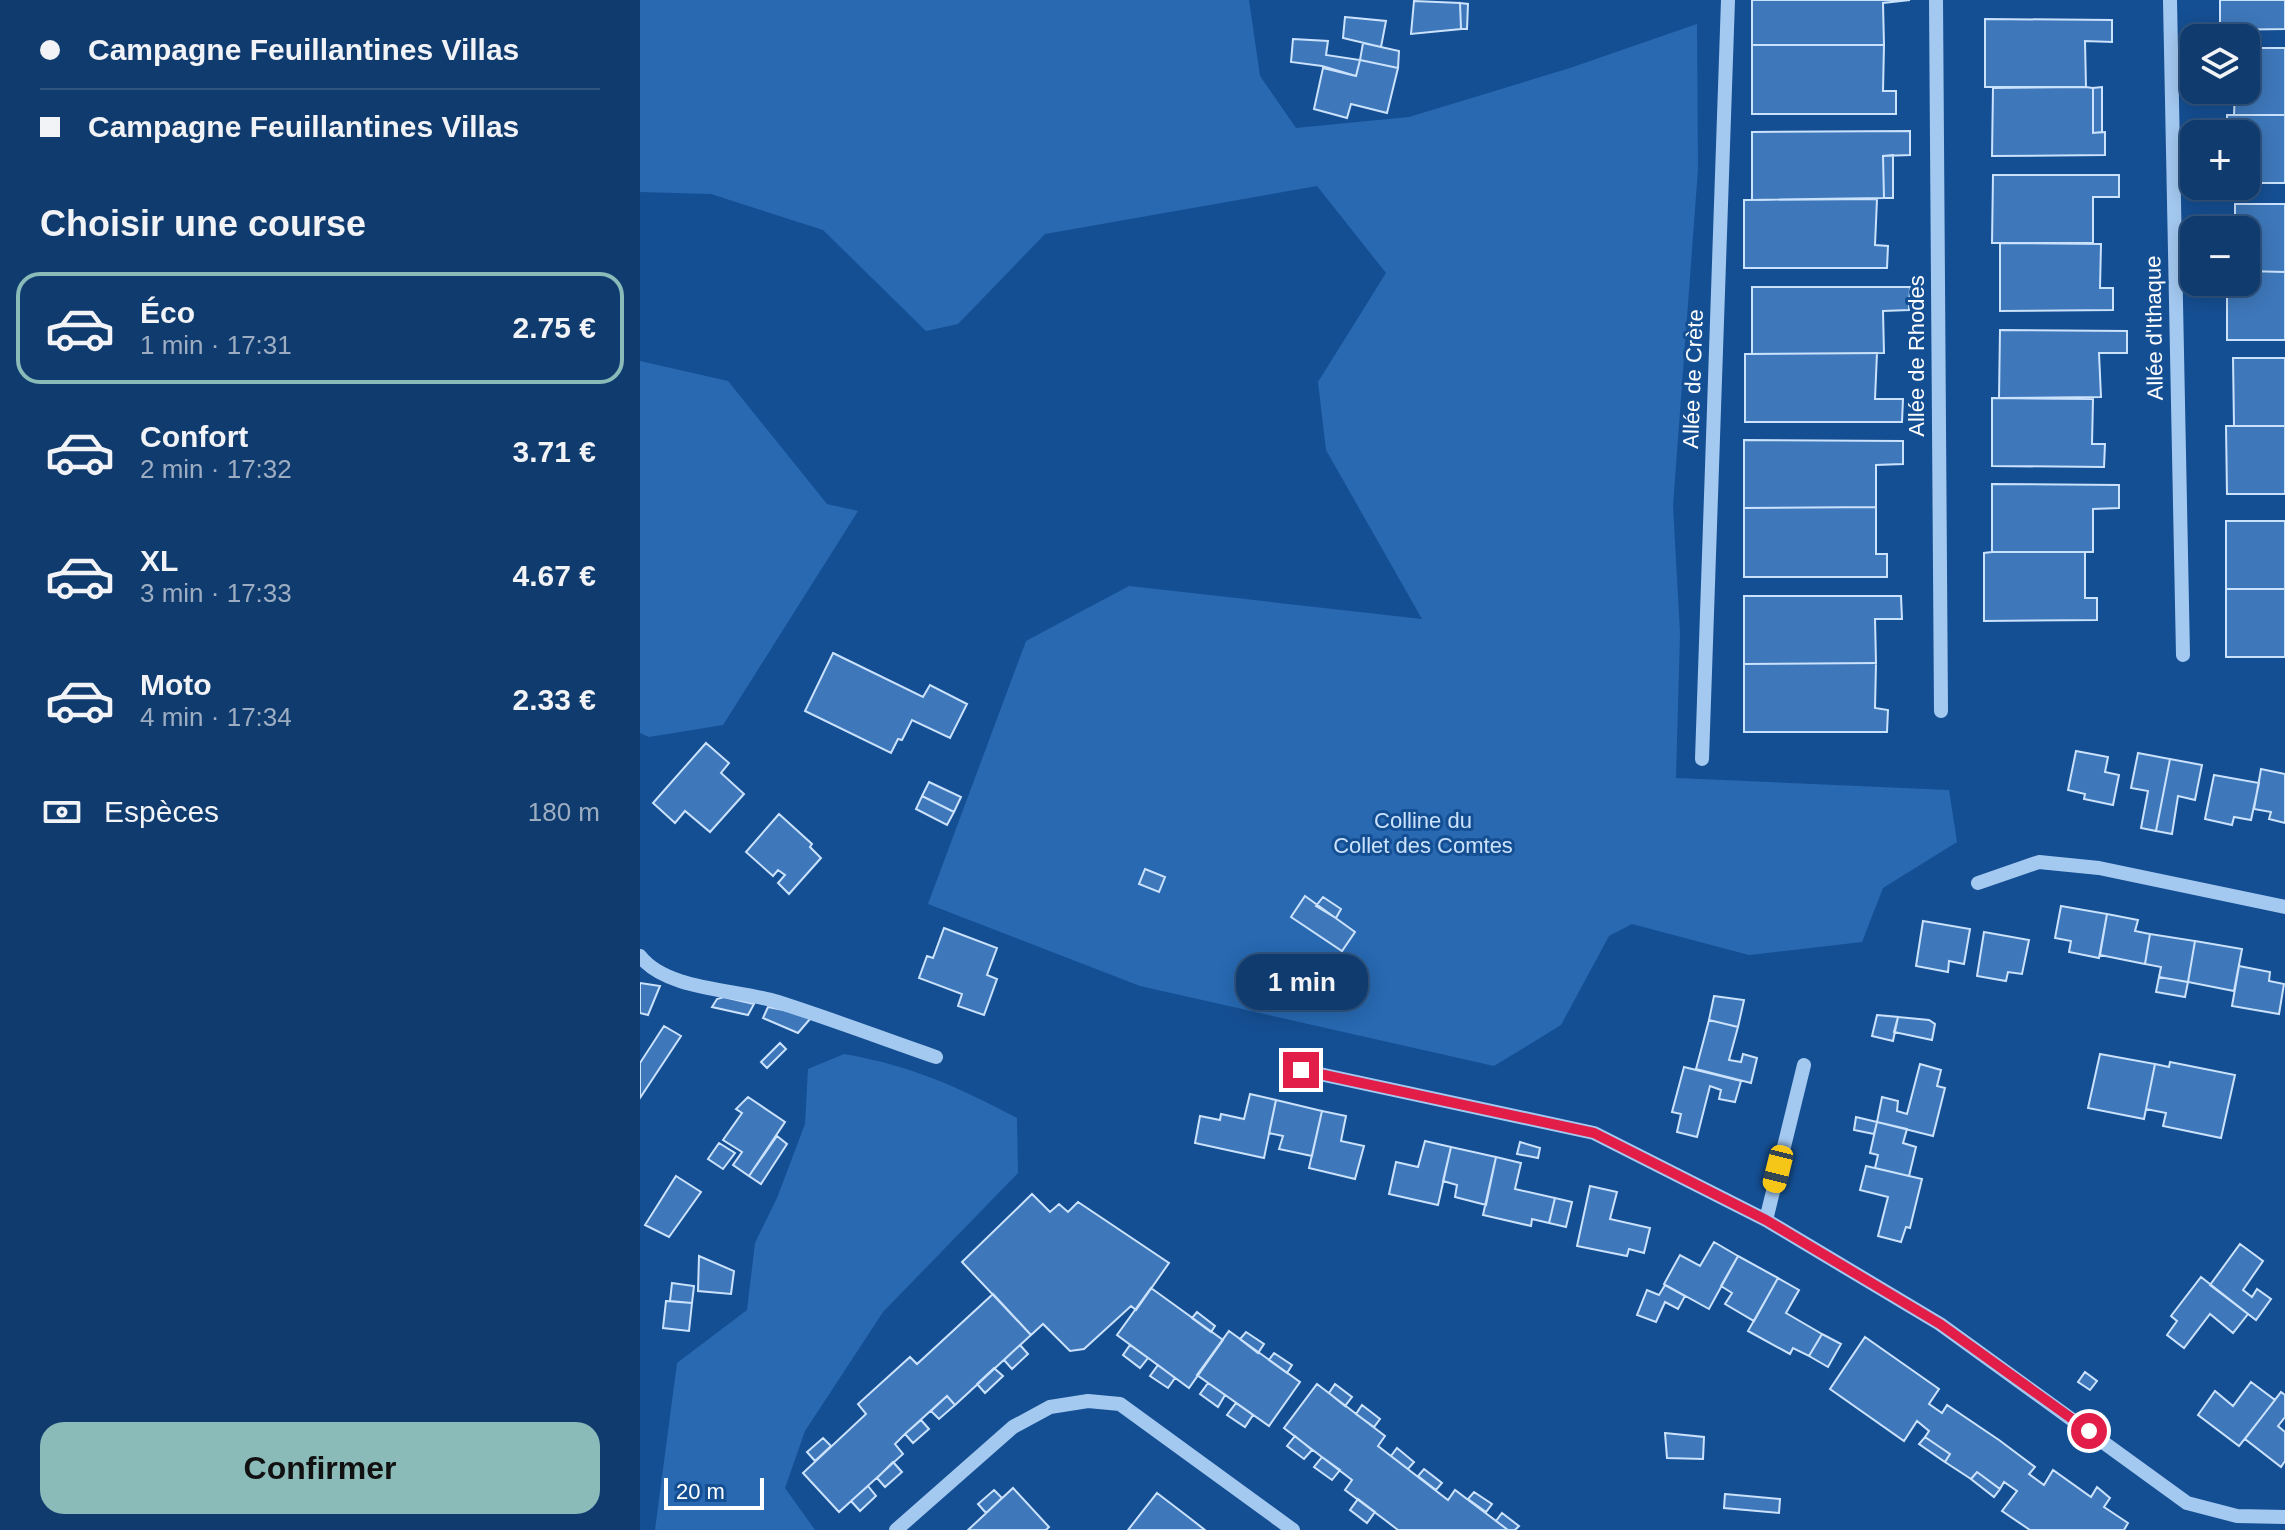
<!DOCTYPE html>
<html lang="fr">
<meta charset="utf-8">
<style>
:root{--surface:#103b6e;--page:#194273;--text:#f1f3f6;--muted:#9cadc2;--line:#305581;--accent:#8bbbb9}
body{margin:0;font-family:Arial,sans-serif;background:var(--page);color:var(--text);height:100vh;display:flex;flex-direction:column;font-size:30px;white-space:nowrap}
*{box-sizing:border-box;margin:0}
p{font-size:26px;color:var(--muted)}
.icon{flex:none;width:44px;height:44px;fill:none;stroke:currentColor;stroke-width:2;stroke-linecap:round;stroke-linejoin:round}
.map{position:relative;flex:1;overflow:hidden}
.sheet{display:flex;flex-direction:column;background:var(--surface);width:640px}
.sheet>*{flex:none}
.hud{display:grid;align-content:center;height:176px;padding:0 40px;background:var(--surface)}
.fabs{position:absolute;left:1540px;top:24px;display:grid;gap:16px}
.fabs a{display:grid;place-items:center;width:80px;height:80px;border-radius:16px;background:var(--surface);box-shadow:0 4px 20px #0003,0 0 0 2px var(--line);font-size:40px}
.scale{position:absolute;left:24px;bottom:20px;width:100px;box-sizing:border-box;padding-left:8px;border:4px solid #fff;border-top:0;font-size:22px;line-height:28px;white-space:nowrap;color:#fff;-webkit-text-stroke:6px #154f93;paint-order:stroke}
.end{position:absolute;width:36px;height:36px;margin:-18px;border:10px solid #e11d48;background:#fff;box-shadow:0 0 0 4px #fff}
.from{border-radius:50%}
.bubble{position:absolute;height:56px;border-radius:24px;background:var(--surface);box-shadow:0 4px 20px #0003,0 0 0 2px var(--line);font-size:26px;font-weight:700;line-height:56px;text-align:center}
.car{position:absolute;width:24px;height:48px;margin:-24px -12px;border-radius:10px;box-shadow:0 0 6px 2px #0007;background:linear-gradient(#f5c518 24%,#345 0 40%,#f5c518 0 76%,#345 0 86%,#f5c518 0)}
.hud b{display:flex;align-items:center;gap:28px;height:76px;font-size:30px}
.hud b+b{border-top:2px solid var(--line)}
.hud i{width:20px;height:20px;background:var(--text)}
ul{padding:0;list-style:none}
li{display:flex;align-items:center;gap:24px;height:112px;margin:0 16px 12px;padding:0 24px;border:4px solid transparent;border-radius:24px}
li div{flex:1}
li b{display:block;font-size:30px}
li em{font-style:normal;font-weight:700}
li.current{border-color:var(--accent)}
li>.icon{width:72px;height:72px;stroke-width:1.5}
h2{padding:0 40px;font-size:36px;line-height:96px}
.pay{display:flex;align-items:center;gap:20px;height:88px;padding:0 40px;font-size:30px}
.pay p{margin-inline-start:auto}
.action{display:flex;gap:16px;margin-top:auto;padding:16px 40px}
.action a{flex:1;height:92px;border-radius:24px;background:var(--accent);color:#111;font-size:32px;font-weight:700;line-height:92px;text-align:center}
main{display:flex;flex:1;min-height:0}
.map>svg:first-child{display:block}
.green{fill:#2869b2}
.building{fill:#3e78bb;stroke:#cbe2fc;stroke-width:2}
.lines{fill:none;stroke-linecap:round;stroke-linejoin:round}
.minor{stroke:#a4c9f1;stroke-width:14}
.route{stroke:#e11d48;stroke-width:10}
.labels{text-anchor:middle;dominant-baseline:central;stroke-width:6;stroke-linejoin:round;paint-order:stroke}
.street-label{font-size:22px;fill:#fff;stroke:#154f93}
.park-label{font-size:22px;fill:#cbe2fc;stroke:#154f93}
</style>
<main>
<section class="sheet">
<div class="hud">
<b><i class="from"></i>Campagne Feuillantines Villas</b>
<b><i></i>Campagne Feuillantines Villas</b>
</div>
<h2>Choisir une course</h2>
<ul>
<li class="current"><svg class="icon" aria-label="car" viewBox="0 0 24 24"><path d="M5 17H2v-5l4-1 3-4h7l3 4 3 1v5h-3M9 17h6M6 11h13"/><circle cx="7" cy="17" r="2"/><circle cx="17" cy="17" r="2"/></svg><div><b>Éco</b><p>1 min · 17:31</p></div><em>2.75 €</em></li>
<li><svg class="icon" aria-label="car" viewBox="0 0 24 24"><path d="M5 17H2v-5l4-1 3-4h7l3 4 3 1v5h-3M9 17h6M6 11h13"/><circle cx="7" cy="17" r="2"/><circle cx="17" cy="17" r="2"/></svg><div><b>Confort</b><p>2 min · 17:32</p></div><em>3.71 €</em></li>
<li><svg class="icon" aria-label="car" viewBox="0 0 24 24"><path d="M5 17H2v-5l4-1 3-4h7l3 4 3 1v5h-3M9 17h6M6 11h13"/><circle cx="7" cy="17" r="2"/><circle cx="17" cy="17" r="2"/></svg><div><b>XL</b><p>3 min · 17:33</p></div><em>4.67 €</em></li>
<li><svg class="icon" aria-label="car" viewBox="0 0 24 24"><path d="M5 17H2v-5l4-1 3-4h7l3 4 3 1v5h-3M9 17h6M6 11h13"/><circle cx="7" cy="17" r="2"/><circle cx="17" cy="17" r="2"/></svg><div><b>Moto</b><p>4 min · 17:34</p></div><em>2.33 €</em></li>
</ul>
<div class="pay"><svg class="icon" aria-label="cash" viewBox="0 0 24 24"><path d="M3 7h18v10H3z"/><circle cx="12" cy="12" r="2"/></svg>Espèces<p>180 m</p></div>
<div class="action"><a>Confirmer</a></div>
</section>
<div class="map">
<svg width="1645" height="1530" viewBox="0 0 1645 1530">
<rect width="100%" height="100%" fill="#154f93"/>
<path class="green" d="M0 0H609L620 76 656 128 769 117 930 68 1057 24 1058 169 1033 506 1040 633 1036 778 1309 790 1317 842 1243 888 1222 942 1109 955 992 924 969 936 921 1025 854 1066 500 986 288 904 386 641 489 586 782 619 686 450 678 382 746 273 677 186 405 234 318 324 286 331 183 230 71 194 0 192Z
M0 361 88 381 187 504 218 511 83 725 9 737 0 733Z
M204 1054C272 1066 316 1086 377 1118L378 1173 243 1312 165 1431 145 1488 175 1530H15L37 1363 107 1310 115 1243 137 1198 165 1124 168 1069Z"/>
<path class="building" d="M1112 0H1270L1243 3 1244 45H1112Z
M1580 0H1645V29L1580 30Z
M774 1 820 3 821 29 771 34Z
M820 3 828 4 827 29H821Z
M705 17 746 21 741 47 703 38Z
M1345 19 1472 20V42L1445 41 1446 87H1345Z
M653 39 688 41 686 55 720 60 716 76 682 66 651 62Z
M723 43 759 51 758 68 720 60Z
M1112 45H1244L1243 91H1256V114H1112Z
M1606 48H1645V115H1594L1595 90H1606Z
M720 60 758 68 747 113 711 104 707 118 674 109 683 68 716 76Z
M1446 87 1453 88V133L1465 132V155L1352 156 1353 88Z
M1462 87V132L1453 133V88Z
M1587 115H1645V183H1606V134H1587Z
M1270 131V155L1243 156 1244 198 1112 200V132Z
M1253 155V198H1244L1243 156Z
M1353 175H1479V197H1453V243H1352Z
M1237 199 1235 245 1248 246 1247 268H1104V200Z
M1595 204H1645V272L1606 271V230H1595Z
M1360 243 1461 244 1460 288H1473V310L1360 311Z
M1606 271 1645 272V340H1587V282H1606Z
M1112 287H1270L1269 310 1243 311 1244 353 1112 354Z
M1360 330 1487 331V353H1459L1461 397 1359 398Z
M1237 353 1235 399H1263L1262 422H1105V354Z
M1593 358H1645V426H1594Z
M1352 398 1453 399 1452 444H1465L1464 467 1352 466Z
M1586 426H1645V494H1587Z
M1104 440 1263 441V464L1236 465V507L1104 508Z
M1352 484 1479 485V508L1453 509V552H1352Z
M1236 507V554H1247V577H1104V508Z
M1586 521H1645V589H1586Z
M1352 552H1445V598H1457V620L1344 621V553Z
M1586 589H1645V657H1586Z
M1104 596H1261L1262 619H1235L1236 663 1104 664Z
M193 653 283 697 290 685 327 704 310 738 272 720 262 740 258 739 251 753 165 711Z
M1236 663 1235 708 1248 710 1247 732H1104V664Z
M66 743 89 763 81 773 104 794 70 832 45 811 35 823 13 803Z
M1436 751 1468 757 1465 772 1479 775 1473 805 1444 799 1445 794 1428 790Z
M1498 753 1530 759 1516 831 1501 828 1508 791 1491 788Z
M1530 759 1562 765 1555 800 1538 796 1532 834 1516 831Z
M1621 769 1645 774V823L1629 819 1631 812 1614 809Z
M1574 775 1619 783 1611 820 1594 817 1592 825 1565 819Z
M289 782 321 797 314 812 282 796Z
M282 796 314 812 307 825 276 809Z
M139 814 172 844 170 847 181 858 149 894 138 883 145 875 138 870 133 876 106 852Z
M505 869 525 877 519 892 499 884Z
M665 896 715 932 702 951 651 917Z
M683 897 701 909 696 918 676 906Z
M1421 906 1467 914 1459 958 1429 952 1431 941 1415 938Z
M1467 914 1498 920 1495 931 1510 934 1505 964 1460 955Z
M1283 921 1330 929 1324 964 1309 961 1308 972 1276 966Z
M304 928 357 948 347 975 357 979 344 1015 318 1006 322 994 279 978 287 956 293 958Z
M1344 932 1389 940 1382 974 1368 972 1366 981 1337 976Z
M1510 934 1555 941 1548 982 1519 977 1521 967 1505 964Z
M1555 941 1602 949 1594 991 1548 982Z
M1599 966 1630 972 1629 981 1644 984 1639 1014 1592 1006Z
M1519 977 1548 982 1545 997 1516 992Z
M0 983 20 986 8 1015 0 1013Z
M1074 996 1104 1000 1098 1027 1069 1020Z
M84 997 88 998 114 1004 108 1015 72 1007 77 999Z
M128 1007 164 1014 170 1019 158 1033 123 1018Z
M1237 1015 1258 1017 1253 1041 1232 1036Z
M1258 1017 1289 1020 1295 1024 1292 1040 1254 1032Z
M1069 1020 1098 1027 1089 1060 1101 1062 1103 1054 1117 1058 1111 1083 1056 1069Z
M24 1026 41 1036 0 1098V1063Z
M140 1043 146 1049 127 1068 121 1062Z
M1460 1054 1515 1064 1504 1119 1448 1108Z
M1530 1062 1595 1075 1581 1138 1523 1126 1526 1113 1506 1109 1515 1064 1529 1067Z
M1280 1064 1301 1070 1297 1086 1305 1088 1293 1136 1237 1122 1242 1097 1258 1101 1257 1111 1267 1114Z
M1044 1067 1101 1081 1095 1102 1079 1099 1081 1090 1070 1086 1057 1137 1037 1132 1041 1114 1032 1112Z
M610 1094 636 1100 624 1158 555 1143 560 1116 580 1120 581 1114 604 1119Z
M108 1097 145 1122 109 1176 93 1165 102 1152 83 1140 102 1113 96 1109Z
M636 1100 682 1111 672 1156 639 1149 643 1136 629 1133Z
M682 1111 706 1116 701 1141 724 1146 715 1179 669 1168Z
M1216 1117 1237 1122 1234 1134 1214 1130Z
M1237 1122 1267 1129 1263 1143 1276 1147 1269 1176 1235 1168 1238 1155 1230 1153Z
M137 1136 147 1144 121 1184 109 1176Z
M785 1141 811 1147 798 1205 749 1194 756 1162 778 1167Z
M880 1142 900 1148 898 1158 877 1154Z
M79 1143 95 1153 83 1169 68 1159Z
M811 1147 856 1157 846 1205 815 1197 817 1185 803 1181Z
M856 1157 881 1163 875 1189 915 1198 909 1223 892 1219 891 1226 843 1215Z
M1226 1166 1282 1179 1270 1228 1266 1227 1261 1242 1238 1236 1248 1197 1220 1190Z
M36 1176 61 1192 29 1237 5 1225Z
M950 1186 977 1192 970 1219 1010 1228 1004 1253 989 1249 987 1256 937 1246Z
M392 1194 410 1212 419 1204 428 1212 438 1202 529 1263 496 1310 491 1306 444 1349 430 1351 403 1324 391 1335 322 1262Z
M915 1198 932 1202 926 1227 909 1223Z
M1074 1242 1098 1256 1069 1309 1024 1284 1040 1255 1060 1266Z
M1600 1244 1623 1261 1603 1290 1612 1297 1617 1289 1631 1299 1616 1320 1570 1285Z
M59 1256 94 1271 91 1294 58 1291Z
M1098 1256 1138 1278 1114 1321 1085 1304 1092 1293 1081 1286Z
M1561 1277 1608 1314 1593 1333 1570 1314 1544 1348 1527 1335 1537 1321 1531 1316Z
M1138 1278 1159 1290 1146 1313 1182 1334 1169 1356 1153 1348 1150 1354 1108 1331Z
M32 1283 54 1286 52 1303 30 1301Z
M1025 1285 1045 1296 1038 1309 1025 1302 1016 1322 997 1315 1007 1290 1019 1295Z
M511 1288 583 1340 549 1388 477 1335Z
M353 1294 391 1335 315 1405 307 1396 265 1434 255 1444 263 1454 199 1512 163 1473 226 1414 218 1404 270 1357 277 1364Z
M26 1301 52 1303 49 1331 23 1328Z
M557 1312 575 1326 571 1332 552 1318Z
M589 1331 660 1382 629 1426 557 1375Z
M606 1332 624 1344 618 1353 600 1339Z
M1182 1334 1201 1344 1188 1367 1169 1356Z
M1225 1337 1299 1389 1289 1404 1302 1413 1307 1405 1359 1440 1395 1467 1389 1474 1404 1485 1413 1470 1451 1497 1457 1487 1470 1498 1464 1507 1488 1523 1484 1530H1390L1362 1511 1377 1491 1364 1482 1360 1489 1337 1472 1331 1479 1305 1462 1310 1454 1285 1437 1289 1431 1277 1421 1264 1441 1190 1389Z
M380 1345 388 1354 372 1369 364 1360Z
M490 1345 508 1358 500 1368 483 1355Z
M634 1353 652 1365 647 1373 629 1360Z
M518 1365 535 1378 528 1388 510 1376Z
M354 1368 363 1376 345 1393 337 1384Z
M1445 1372 1457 1381 1450 1390 1438 1382Z
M1611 1382 1635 1400 1599 1446 1558 1415 1575 1391 1593 1406Z
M568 1383 585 1395 578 1407 560 1394Z
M677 1384 745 1436 738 1446 808 1500 815 1490 868 1530H758L745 1520 705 1490 712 1480 644 1428Z
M695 1384 712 1397 705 1406 689 1393Z
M1641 1392 1645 1395V1417L1638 1426 1645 1432V1461L1641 1467 1605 1439Z
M307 1396 315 1405 299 1419 291 1411Z
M596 1403 613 1415 605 1427 587 1415Z
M722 1405 740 1419 734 1427 716 1414Z
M281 1420 289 1429 273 1443 265 1434Z
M1025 1433 1064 1437 1063 1459 1027 1458Z
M655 1436 672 1450 664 1459 647 1446Z
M1285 1437 1310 1454 1305 1462 1279 1444Z
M183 1438 191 1446 175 1461 167 1452Z
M757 1448 774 1462 768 1469 751 1456Z
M682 1457 700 1470 692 1480 674 1467Z
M253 1462 262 1472 245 1487 237 1478Z
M784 1469 802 1483 796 1490 778 1476Z
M1337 1472 1360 1489 1354 1497 1331 1479Z
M228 1486 236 1496 220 1511 211 1501Z
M373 1488 409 1527 406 1530H328Z
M354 1490 362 1498 346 1513 338 1504Z
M834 1492 852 1504 846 1512 828 1499Z
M517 1493 551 1519 565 1530H488Z
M1085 1494 1140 1499 1139 1513 1084 1508Z
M718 1499 735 1512 727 1523 710 1510Z
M862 1513 879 1526 875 1530H868L856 1521Z"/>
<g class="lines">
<path class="minor" d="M1296 0 1301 711
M1530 0 1543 655
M1062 759 1088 0
M1338 883 1399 862 1459 868 1645 907
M0 956C27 991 98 989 138 1002 191 1019 244 1039 296 1057
M661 1070 954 1133 1126 1220 1300 1324 1547 1503 1597 1516 1645 1517
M1126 1220 1164 1065
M256 1530 373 1427 410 1407 448 1401 480 1404 653 1530"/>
</g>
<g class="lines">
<path class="route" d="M661 1070 954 1133 1126 1220 1300 1324 1449 1431"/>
</g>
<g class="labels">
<g class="street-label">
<text transform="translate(1514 328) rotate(-91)">Allée d'Ithaque</text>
<text transform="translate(1276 356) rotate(-90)">Allée de Rhodes</text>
<text transform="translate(1053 379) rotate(-88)">Allée de Crète</text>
</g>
<g class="park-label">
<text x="783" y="820">Colline du<tspan x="783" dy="25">Collet des Comtes</tspan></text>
</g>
</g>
</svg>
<div class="fabs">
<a><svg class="icon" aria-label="layers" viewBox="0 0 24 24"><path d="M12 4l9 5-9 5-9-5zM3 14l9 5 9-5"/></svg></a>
<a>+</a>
<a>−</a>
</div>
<div class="scale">20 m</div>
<i class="end from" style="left:1449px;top:1431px"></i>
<i class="end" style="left:661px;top:1070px"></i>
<div class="bubble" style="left:596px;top:954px;width:132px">1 min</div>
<i class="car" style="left:1138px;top:1169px;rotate:194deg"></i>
</div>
</main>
